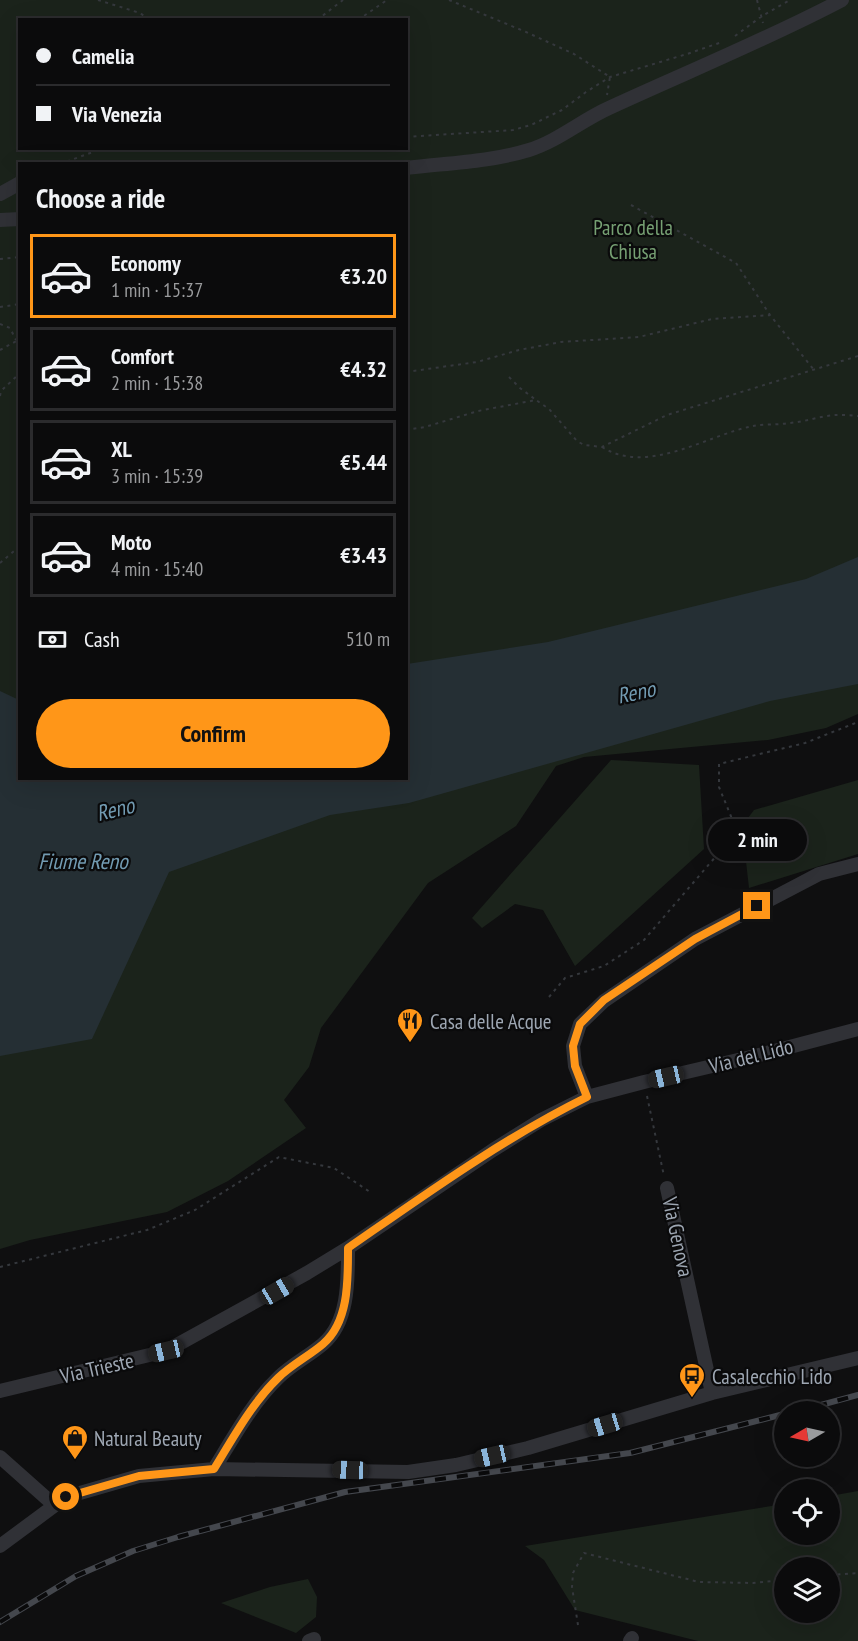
<!DOCTYPE html>
<meta charset="utf-8">
<style>
:root{--surface:#0b0b0c;--page:#141415;--text:#f1f3f6;--muted:#9a9b9d;--line:#2b2b2d;--accent:#ff9618}
body{margin:0;font-family:"PT Sans Narrow",sans-serif;background:var(--page);color:var(--text);height:100vh;display:flex;flex-direction:column;font-size:22px;white-space:nowrap}
*{box-sizing:border-box;margin:0}
p{font-size:20px;color:var(--muted)}
.icon{flex:none;width:33px;height:33px;fill:none;stroke:currentColor;stroke-width:2;stroke-linecap:round;stroke-linejoin:round}
.map{position:relative;flex:1;overflow:hidden}
.details{position:absolute;left:18px;top:162px;width:390px;height:618px;display:flex;flex-direction:column;background:var(--surface);border-radius:0px;box-shadow:0 6px 24px #0002,0 0 0 2px var(--line)}
.details>*{flex:none}
.hud{position:absolute;left:18px;top:18px;width:390px;height:132px;border-radius:0px;box-shadow:0 6px 24px #0002,0 0 0 2px var(--line);display:grid;align-content:center;height:132px;padding:0 18px;background:var(--surface)}
.needle{width:39px;rotate:261deg}
.tools{position:absolute;left:774px;top:1401px;display:grid;gap:12px}
.tools a{display:grid;place-items:center;width:66px;height:66px;border-radius:50%;background:var(--surface);box-shadow:0 6px 24px #0002,0 0 0 2px var(--line);font-size:30px}
.end{position:absolute;width:27px;height:27px;margin:-14px;border:8px solid #ff9618;background:#111;box-shadow:0 0 0 3px #111}
.from{border-radius:50%}
.bubble{position:absolute;height:42px;border-radius:21px;background:var(--surface);box-shadow:0 6px 24px #0002,0 0 0 2px var(--line);font-size:20px;font-weight:700;line-height:42px;text-align:center}
.car{position:absolute;width:18px;height:36px;margin:-18px -9px;border-radius:8px;box-shadow:0 0 4px 2px #0007;background:linear-gradient(#222 24%,#8ab4d8 0 40%,#222 0 76%,#8ab4d8 0 86%,#222 0)}
.hud b{display:flex;align-items:center;gap:21px;height:57px;font-size:22px}
.hud b+b{border-top:2px solid var(--line)}
.hud i{width:15px;height:15px;background:var(--text)}
ul{padding:0;list-style:none}
li{display:flex;align-items:center;gap:18px;height:84px;margin:0 12px 9px;padding:0 6px;border:3px solid var(--line);border-radius:0px}
li div{flex:1}
li b{display:block;font-size:22px}
li em{font-style:normal;font-weight:700}
li.selected{border-color:var(--accent)}
li>.icon{width:54px;height:54px;stroke-width:1.5}
h2{padding:0 18px;font-size:27px;line-height:72px}
.pay{display:flex;align-items:center;gap:15px;height:66px;padding:0 18px;font-size:22px}
.pay p{margin-inline-start:auto}
.cta{display:flex;gap:12px;margin-top:auto;padding:12px 18px}
.cta a{flex:1;height:69px;border-radius:36px;background:var(--accent);color:#111;font-size:24px;font-weight:700;line-height:69px;text-align:center}
.map>svg:first-child{display:block}
.green{fill:#1b231b;fill-rule:evenodd}
.water{fill:#252f34}
.lines{fill:none;stroke-linecap:round;stroke-linejoin:round}
.path{stroke:#35383d;stroke-width:2;stroke-dasharray:3 4.5;stroke-linecap:butt}
.minor{stroke:#303136;stroke-width:14}
.rail-casing{stroke:#44474d;stroke-width:6}
.rail{stroke:#0a0a0b;stroke-width:4;stroke-dasharray:11;stroke-linecap:butt}
.route{stroke:#ff9618;stroke-width:8}
.labels{text-anchor:middle;dominant-baseline:central;stroke-width:4.5;stroke-linejoin:round;paint-order:stroke}
.park-label{font-size:21px;fill:#76a073;stroke:#0a0a0b}
.poi-label{font-size:21px;fill:#9ea7b3;stroke:#0a0a0b;text-anchor:start}
.street-label{font-size:21px;fill:#9ea7b3;stroke:#0a0a0b}
.water-label{font-size:22px;font-style:italic;fill:#729bb2;stroke:#0a0a0b}
</style>
<div class="map">
<svg width="858" height="1641" viewBox="0 0 858 1641">
<rect width="100%" height="100%" fill="#0f0f10"/>
<path class="green" d="M0 0H858V714L826 728 768 740 584 757 556 766 516 826 428 883 321 1028 309 1067 284 1100 306 1128 228 1181 167 1212 30 1240 0 1249ZM20 20H406V148H20ZM20 164H406V778H20Z
M611 760 699 765 704 849 575 966 543 910 515 904 482 928 472 918Z
M858 780V854L749 888 742 826 754 810Z
M858 1491V1641H698L575 1610 544 1560 525 1546 784 1504V1534H830V1496ZM784 1568H830V1612H784Z
M308 1579 317 1597 316 1617 296 1633 221 1603 270 1587Z"/>
<path class="water" d="M858 557V684L770 701 409 803 330 815 169 872 92 1039 0 1056V691L19 700 20 778H406L407 664 548 642 806 579Z"/>
<g class="lines">
<path class="path" d="M98 0 140 13 150 20
M449 0 526 32 574 54 610 77 607 95
M757 0 763 23
M317 20 343 0
M358 20 387 0
M735 36 762 16 790 0
M406 137 513 130 531 125 562 110 586 92 610 77 687 54 722 42
M60 164 104 148
M631 205 736 263 770 315
M0 259 20 257
M0 307 20 304
M0 324 10 328 16 340
M0 350 20 339
M406 372 477 362 519 350 561 342 639 337 712 319 770 315 814 370
M509 377 520 388 536 400
M0 396 1 391 20 373
M406 430 425 427 478 411 536 400 549 409 577 441 584 445 602 447 667 415 858 356
M602 447C648 476 707 435 753 426 764 424 777 425 789 423 805 422 820 416 835 415 842 415 850 415 858 416
M0 563 20 546
M737 831 719 787V764L805 743 858 722
M549 997 565 978 604 966 644 940 742 826
M647 1096 664 1176
M0 1267 147 1230 195 1210 279 1157 334 1168 370 1192
M830 1575 858 1573
M578 1625 572 1587 573 1573 584 1553 699 1582 753 1583 784 1580"/>
<path class="minor" d="M406 168C447 163 490 162 529 150 558 141 582 120 609 108 687 72 766 40 842 0
M0 194 20 183
M0 220 20 219
M587 1097 575 1066 573 1046 580 1024 604 1001 695 939 819 874 858 864
M667 1188 712 1393
M0 1391 166 1351 307 1273 348 1248 493 1150 541 1120 587 1097 644 1082 755 1056 858 1029
M0 1457 54 1505
M214 1469C233 1438 252 1403 278 1378 291 1365 309 1356 323 1344 349 1322 348 1280 348 1248
M0 1546 66 1497 139 1476 214 1469 408 1472 456 1465 528 1448 712 1393 858 1358
M309 1641 314 1639
M630 1641 632 1638"/>
<defs>
<path id="rail" d="M795 1412 858 1395
M0 1622 76 1576 133 1551 178 1537 345 1492 630 1453 784 1414"/>
</defs>
<use href="#rail" class="rail-casing"/>
<use href="#rail" class="rail"/>
</g>
<g class="lines">
<path class="route" d="M66 1497 139 1476 214 1469C233 1438 252 1403 278 1378 291 1365 309 1356 323 1344 349 1322 348 1280 348 1248 426 1194 502 1139 587 1097L575 1066 573 1046 580 1024 604 1000 695 939 757 906"/>
</g>
<defs>
<symbol id="restaurant-pin" viewBox="-11 -11 22 30"><path d="M0 17L-7.5 6A9.5 9.5 0 1 1 7.5 6Z" fill="#ff9618" stroke="#0a0a0b"/><path d="M-5-6h1v4h1v-4h1v4h1v-4h1v5L-1.5 .5V6h-2V.5L-5-1ZM5-6V6H3V1.5H1.5Q1.5-4 5-6Z" fill="#111"/></symbol>
<symbol id="bus-pin" viewBox="-11 -11 22 30"><path d="M0 17L-7.5 6A9.5 9.5 0 1 1 7.5 6Z" fill="#ff9618" stroke="#0a0a0b"/><path d="M-5-6H5V4H4V6H2V4H-2V6H-4V4H-5ZM-3.5-4V0h7V-4ZM-3.5 1.2v1.5H-2V1.2ZM2 1.2v1.5H3.5V1.2Z" fill="#111"/></symbol>
<symbol id="shop-pin" viewBox="-11 -11 22 30"><path d="M0 17L-7.5 6A9.5 9.5 0 1 1 7.5 6Z" fill="#ff9618" stroke="#0a0a0b"/><path d="M-5-2.5h2.3a2.7 3.5 0 0 1 5.4 0H5L5.5 6h-11ZM-1.5-2.5h3a1.5 2.3 0 0 0-3 0Z" fill="#111"/></symbol>
</defs>
<g fill-rule="evenodd">
<use href="#restaurant-pin" x="395" y="1006" width="30" height="40"/>
<use href="#bus-pin" x="677" y="1361" width="30" height="40"/>
<use href="#shop-pin" x="60" y="1423" width="30" height="40"/>
</g>
<g class="labels">
<g class="park-label">
<text x="633" y="227">Parco della<tspan x="633" dy="24">Chiusa</tspan></text>
</g>
<g class="poi-label">
<text x="430" y="1021">Casa delle Acque</text>
<text x="712" y="1376">Casalecchio Lido</text>
<text x="94" y="1438">Natural Beauty</text>
</g>
<g class="street-label">
<text transform="translate(751 1056) rotate(-14)">Via del Lido</text>
<text transform="translate(678 1237) rotate(78)">Via Genova</text>
<text transform="translate(97 1368) rotate(-13)">Via Trieste</text>
</g>
<g class="water-label">
<text transform="translate(636 692) rotate(-12)">Reno</text>
<text transform="translate(115 809) rotate(-14)">Reno</text>
<text x="83" y="861">Fiume Reno</text>
</g>
</g>
</svg>
<div class="tools">
<a><svg class="needle" viewBox="-14 -14 28 28"><path d="M0-13l5 13h-10z" fill="#e53935"/><path d="M0 13l5-13h-10z" fill="#9a9b9d"/></svg></a>
<a><svg class="icon" aria-label="locate" viewBox="0 0 24 24"><circle cx="12" cy="12" r="6"/><path d="M12 2v4M12 18v4M2 12h4M18 12h4"/></svg></a>
<a><svg class="icon" aria-label="layers" viewBox="0 0 24 24"><path d="M12 4l9 5-9 5-9-5zM3 14l9 5 9-5"/></svg></a>
</div>
<i class="end from" style="left:66px;top:1497px"></i>
<i class="end" style="left:757px;top:906px"></i>
<div class="bubble" style="left:708px;top:819px;width:99px">2 min</div>
<i class="car" style="left:666px;top:1077px;rotate:257deg"></i>
<i class="car" style="left:277px;top:1291px;rotate:60deg"></i>
<i class="car" style="left:166px;top:1351px;rotate:257deg"></i>
<i class="car" style="left:605px;top:1425px;rotate:253deg"></i>
<i class="car" style="left:492px;top:1456px;rotate:257deg"></i>
<i class="car" style="left:350px;top:1470px;rotate:272deg"></i>
<div class="hud">
<b><i class="from"></i>Camelia</b>
<b><i></i>Via Venezia</b>
</div>
<section class="details">
<h2>Choose a ride</h2>
<ul>
<li class="selected"><svg class="icon" aria-label="car" viewBox="0 0 24 24"><path d="M5 17H2v-5l4-1 3-4h7l3 4 3 1v5h-3M9 17h6M6 11h13"/><circle cx="7" cy="17" r="2"/><circle cx="17" cy="17" r="2"/></svg><div><b>Economy</b><p>1 min · 15:37</p></div><em>€3.20</em></li>
<li><svg class="icon" aria-label="car" viewBox="0 0 24 24"><path d="M5 17H2v-5l4-1 3-4h7l3 4 3 1v5h-3M9 17h6M6 11h13"/><circle cx="7" cy="17" r="2"/><circle cx="17" cy="17" r="2"/></svg><div><b>Comfort</b><p>2 min · 15:38</p></div><em>€4.32</em></li>
<li><svg class="icon" aria-label="car" viewBox="0 0 24 24"><path d="M5 17H2v-5l4-1 3-4h7l3 4 3 1v5h-3M9 17h6M6 11h13"/><circle cx="7" cy="17" r="2"/><circle cx="17" cy="17" r="2"/></svg><div><b>XL</b><p>3 min · 15:39</p></div><em>€5.44</em></li>
<li><svg class="icon" aria-label="car" viewBox="0 0 24 24"><path d="M5 17H2v-5l4-1 3-4h7l3 4 3 1v5h-3M9 17h6M6 11h13"/><circle cx="7" cy="17" r="2"/><circle cx="17" cy="17" r="2"/></svg><div><b>Moto</b><p>4 min · 15:40</p></div><em>€3.43</em></li>
</ul>
<div class="pay"><svg class="icon" aria-label="cash" viewBox="0 0 24 24"><path d="M3 7h18v10H3z"/><circle cx="12" cy="12" r="2"/></svg>Cash<p>510 m</p></div>
<div class="cta"><a>Confirm</a></div>
</section>
</div>
